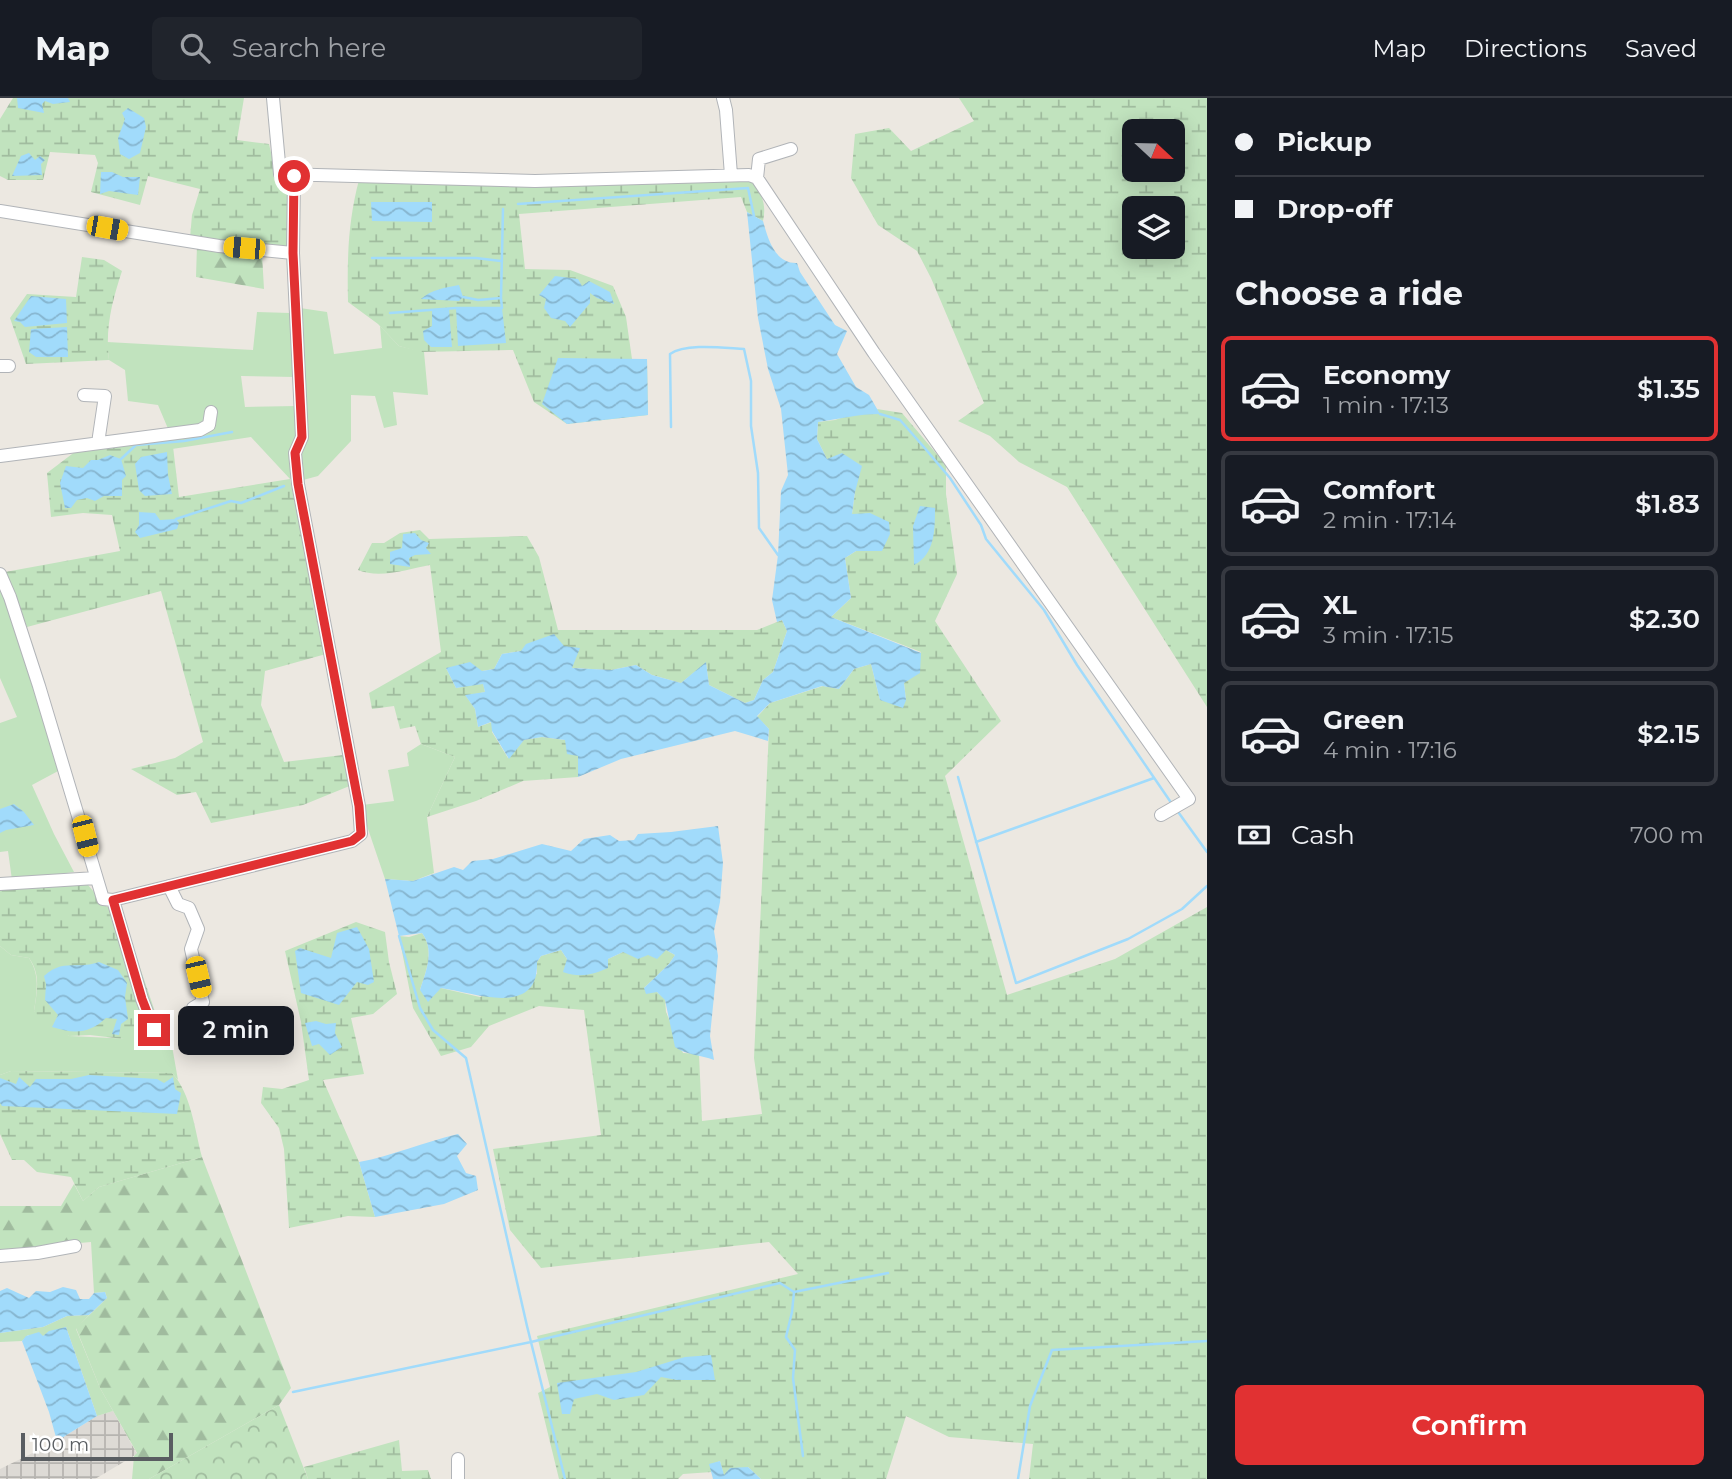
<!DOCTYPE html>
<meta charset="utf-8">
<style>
:root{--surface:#171b24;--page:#20242c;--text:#f1f3f6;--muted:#9ea1a6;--line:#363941;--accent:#e13132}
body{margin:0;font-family:Montserrat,sans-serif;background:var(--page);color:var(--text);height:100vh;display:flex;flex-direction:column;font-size:26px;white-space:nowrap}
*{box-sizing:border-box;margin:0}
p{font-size:23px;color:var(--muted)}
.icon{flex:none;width:38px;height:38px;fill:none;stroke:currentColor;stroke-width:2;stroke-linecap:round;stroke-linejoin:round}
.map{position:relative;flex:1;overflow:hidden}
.details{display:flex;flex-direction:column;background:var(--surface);width:525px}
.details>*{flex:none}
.hud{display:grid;align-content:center;height:154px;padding:0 28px;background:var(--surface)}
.needle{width:46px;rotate:112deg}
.fabs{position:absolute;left:1122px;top:21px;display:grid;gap:14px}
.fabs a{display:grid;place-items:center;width:63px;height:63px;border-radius:10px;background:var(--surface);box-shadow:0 4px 18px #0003;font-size:35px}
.scale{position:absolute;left:21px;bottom:18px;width:152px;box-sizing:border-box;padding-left:7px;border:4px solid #595d61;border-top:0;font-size:19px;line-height:24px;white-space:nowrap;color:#595d61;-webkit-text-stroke:5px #fff;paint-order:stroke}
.end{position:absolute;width:32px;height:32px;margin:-16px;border:9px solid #e13132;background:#fff;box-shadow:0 0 0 4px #fff}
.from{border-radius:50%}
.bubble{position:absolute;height:49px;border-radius:10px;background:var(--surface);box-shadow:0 4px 18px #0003;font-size:23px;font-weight:600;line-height:49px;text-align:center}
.car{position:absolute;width:21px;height:42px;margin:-21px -10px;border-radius:9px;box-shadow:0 0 5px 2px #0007;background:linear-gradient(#f5c518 24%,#345 0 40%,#f5c518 0 76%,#345 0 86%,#f5c518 0)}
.hud b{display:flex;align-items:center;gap:24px;height:66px;font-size:26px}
.hud b+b{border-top:2px solid var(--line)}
.hud i{width:18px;height:18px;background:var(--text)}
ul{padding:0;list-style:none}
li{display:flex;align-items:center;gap:21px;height:105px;margin:0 14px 10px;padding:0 14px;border:4px solid var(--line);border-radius:10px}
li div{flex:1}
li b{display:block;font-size:26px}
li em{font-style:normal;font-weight:600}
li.on{border-color:var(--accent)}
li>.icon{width:63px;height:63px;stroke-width:1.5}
h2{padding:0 28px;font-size:32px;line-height:84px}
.pay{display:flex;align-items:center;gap:18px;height:77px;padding:0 28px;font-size:26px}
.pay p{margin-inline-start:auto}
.primary-button{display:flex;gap:14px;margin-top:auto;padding:14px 28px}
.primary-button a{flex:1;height:80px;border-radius:10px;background:var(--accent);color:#fff;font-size:28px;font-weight:600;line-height:80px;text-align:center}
header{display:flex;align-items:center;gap:42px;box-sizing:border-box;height:98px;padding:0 35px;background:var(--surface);border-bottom:2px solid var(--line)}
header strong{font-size:33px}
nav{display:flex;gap:38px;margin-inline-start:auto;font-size:24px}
.search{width:490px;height:63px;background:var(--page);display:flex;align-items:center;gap:18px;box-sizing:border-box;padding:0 24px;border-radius:10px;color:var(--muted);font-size:26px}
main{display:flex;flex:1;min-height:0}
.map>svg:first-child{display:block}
.industrial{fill:url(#industrial-grid)}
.grass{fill:#c1e3be}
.forest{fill:url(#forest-firs)}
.wetland{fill:url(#wetland-marsh);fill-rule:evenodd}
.park{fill:url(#park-crowns)}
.water{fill:url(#water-waves)}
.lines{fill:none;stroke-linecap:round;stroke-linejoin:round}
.stream{stroke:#a1dbfb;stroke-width:2.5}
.minor-casing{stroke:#b1b4b8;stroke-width:14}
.minor{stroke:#fff;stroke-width:12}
.route{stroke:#e13132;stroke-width:9}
</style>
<header>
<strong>Map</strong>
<div class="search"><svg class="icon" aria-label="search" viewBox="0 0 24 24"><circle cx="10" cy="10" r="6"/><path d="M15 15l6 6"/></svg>Search here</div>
<nav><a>Map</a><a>Directions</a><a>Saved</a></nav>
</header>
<main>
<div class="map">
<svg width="1207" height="1381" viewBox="0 0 1207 1381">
<defs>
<pattern id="industrial-grid" width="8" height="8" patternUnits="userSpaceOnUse" patternTransform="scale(1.75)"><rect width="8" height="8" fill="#dddad5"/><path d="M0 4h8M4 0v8" fill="none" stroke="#b6b4b0"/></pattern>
<pattern id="forest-firs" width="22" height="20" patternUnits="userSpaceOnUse" patternTransform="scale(1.75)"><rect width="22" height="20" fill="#c1e3be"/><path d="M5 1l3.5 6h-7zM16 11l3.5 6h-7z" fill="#a0bb9e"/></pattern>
<pattern id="wetland-marsh" width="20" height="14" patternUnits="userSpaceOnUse" patternTransform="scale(1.75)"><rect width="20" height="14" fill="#c1e3be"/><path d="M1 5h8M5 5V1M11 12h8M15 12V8" fill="none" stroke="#a0bb9e"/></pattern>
<pattern id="park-crowns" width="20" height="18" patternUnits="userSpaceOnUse" patternTransform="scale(1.75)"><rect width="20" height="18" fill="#c1e3be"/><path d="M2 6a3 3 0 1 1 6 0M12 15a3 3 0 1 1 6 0" fill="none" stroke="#a0bb9e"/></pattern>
<pattern id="water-waves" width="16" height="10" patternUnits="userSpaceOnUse" patternTransform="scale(1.75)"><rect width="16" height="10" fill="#a1dbfb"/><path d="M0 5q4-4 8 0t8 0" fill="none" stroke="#86b5cf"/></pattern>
</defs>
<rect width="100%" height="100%" fill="#ece8e1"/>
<path class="industrial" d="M113 1313 137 1356 95 1381H0V1371L57 1343 97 1318Z"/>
<path class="grass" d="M300 210 327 214 334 256 382 250 380 228 399 248 424 254 428 297 393 294 397 327 384 330 375 298 351 297V343L318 378 303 382 300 354 308 338Z
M257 214 290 215 295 279 241 278 245 309 296 308 295 343 289 354 294 379 290 381 251 339 172 351V340L158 307 128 303 125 272 109 262 107 244 253 252Z
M0 491 8 511 60 672 32 687 54 736 74 774 12 782 8 753 0 754V625L17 619 0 580Z
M421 646 455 659 427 719 434 775 413 783 385 781 367 728 362 707 394 703 388 672 409 668 407 655Z
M0 848 11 857 29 860C40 877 37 893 34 913L69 938 133 941 172 948 178 982 172 975 11 973 0 977Z
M89 1217 76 1231 100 1290 113 1313 97 1318 66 1229 43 1238 28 1237 22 1243 0 1244V1235L43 1229 67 1218Z"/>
<path class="forest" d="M197 147 262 156 264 191 196 179Z
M202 1059 291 1290 279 1307 149 1381H132L134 1358 137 1355 100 1290 76 1230 107 1200 105 1194 94 1195 91 1144 0 1152V1108H61L74 1086 83 1103 99 1089Z"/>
<path class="wetland" d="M13 0H244L237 42 269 46 277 81 289 83 287 149 190 140 192 117 200 91 148 78 140 107 91 94 98 65 95 57 50 54 43 82H8L0 78V21Z
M959 0H1207V609L1067 389 1019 364 990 338 958 323 984 305 931 180 917 153 878 127 851 80 855 36 889 30 911 53 974 23ZM1134 33H1172V72H1134ZM1134 110H1172V149H1134Z
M748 81C761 91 767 106 763 123L747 114 741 99 519 116 525 171 570 172 613 188 626 219 632 261H647L648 317 567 326 534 304 513 252 420 254 399 248 378 226 348 204C347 162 348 123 359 82Z
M82 159 104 162 122 173C112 203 105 231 109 262L26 266 10 220 27 196 76 199Z
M877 311 902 315 946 367V396L957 476 935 523 1001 623 945 678 1007 897 1115 861 1207 809V1381H1029L1033 1346 949 1339 906 1318 886 1381H761L748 1369 724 1378 720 1363 710 1367 712 1374 683 1376 678 1381H559L538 1295 550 1289 537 1238 798 1176 769 1144 541 1170 510 1132 493 1051 601 1037 584 912 539 908 489 928 471 949 441 958 413 910 399 838 409 839 422 835C435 853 426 873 420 892L441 890 480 899 537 876V864L541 858 561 852 567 861H608L623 854 648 857 666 852 675 857 669 866 644 890 657 894 665 901 666 914 683 955 699 956 702 1023 762 1016 754 960 769 631 757 619 770 605 823 588 839 591 854 571 871 566 880 602H906L904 585 921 554 831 519 851 500 845 460 856 453H882L852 416 855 394 827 361 817 341 818 324 835 322 852 316 879 315Z
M172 340 179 399 290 381 326 556 265 573 261 607 284 664 343 657 352 687 303 707 211 725 196 694 177 697 131 671 175 660 203 644 161 493 27 529 5 474 120 453 112 417 83 415 51 419 47 375 76 353Z
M420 432 429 441 527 438 539 459 558 532H757L782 522 787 533 773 574 763 582 754 602 745 605 709 587 706 565 681 585 652 577 636 567 611 572 572 570 573 564 521 553 502 556 494 571 482 573 446 570 456 590 483 585 485 594 466 598 475 611 478 629 492 624V634L508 660 524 642 542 639 565 642 578 658V679L523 683 476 703 427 719 455 659 421 646 415 628 400 631 394 608 372 611 369 595 441 554 430 467C408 471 380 481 358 472L372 445H384L400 435Z
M88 787 107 809 118 805 166 946 90 937 69 938 44 928 34 913C37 893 41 877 29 860L11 857 0 848V791Z
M356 824 385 834 389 864 397 896 373 916 351 920 364 976 323 982 359 1064 375 1119 348 1118 289 1130 284 1051 279 1030 261 1005 263 989 282 991 309 982 301 924 285 853Z
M11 973 172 975C191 995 195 1033 202 1059L99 1089 83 1103 71 1079 37 1074 24 1062H12L0 1036V977Z
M399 1342 402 1373 428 1372 431 1381H308L304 1369Z"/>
<path class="park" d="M279 1307 308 1381H149Z"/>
<path class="water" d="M17 0H68L70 4 53 6 45 3 42 6 44 15 18 10Z
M128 10 144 20 146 29 140 55 129 61 120 56 118 40 125 21 122 15Z
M29 55 35 62 40 58 45 62 41 66 42 77 12 78 21 58Z
M101 74H112L123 79H140L138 97 109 93 100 96Z
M371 104H432V124L372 123Z
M747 114 763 123C768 141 775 166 797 165L800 174 835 227 847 233 837 256 856 289 869 297 880 316C858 316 839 321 818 324L817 341 827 361 842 355 862 368 855 394 852 416 870 415 889 424 890 436 882 453H856L845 460 851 500 831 519 921 555 920 575 904 585 906 602 903 610 880 602 871 566 854 571 839 591 822 588 770 605 757 618 769 631 768 643 735 633 621 661 578 679V658L567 656 565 642 542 639 524 642 509 661 492 633 491 624 478 629 475 611 465 597 485 594 483 586 456 590 446 570 470 564 482 573 494 571 502 556 521 553 526 546 554 536 564 548 580 550 572 570 611 572 636 567 652 577 681 585 706 564 709 587 745 605 754 602 763 582 773 574 787 533 782 522 777 524 772 502 778 457 781 393 788 377 781 311 768 271 758 220Z
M555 178 578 181 582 188 589 183 610 194 614 206 597 200 590 195V205L570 229 565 223 551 220 544 210 546 201 539 197Z
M459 187 463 199 459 203 421 201C432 191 445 190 459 187Z
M31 198 66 201 67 225 25 229 20 224 14 223Z
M456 210H502L506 245 458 248Z
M449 211 452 249H431L424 242 423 233 432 228V212Z
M67 229 68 259H36L29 254 31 231Z
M558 260 647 261 648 317 567 326 542 306Z
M167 354 168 377 172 396 145 398 139 392 135 366 141 359Z
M110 357 121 361 126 378 122 382V398H104L95 403 87 400 77 402 71 410H65L60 385 66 368 83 370 91 362H98Z
M920 408 935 410C935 431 935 457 914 467L913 428Z
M139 414 155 415 160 422 176 421 179 425 177 431 140 440 135 434 139 427Z
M415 435 421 442 429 445 426 450 431 456 415 457 409 460 410 469 390 466V454L402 450 403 436Z
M14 706 24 714 34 727 6 732 0 735V711Z
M718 728 723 765 720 804 714 833 718 858 710 938 714 962C701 957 686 957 675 949L665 902 657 894 646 896 644 890 669 866 675 857 666 852 657 861 648 857 638 861 623 854 608 861V870C592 877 580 880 563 874L567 861 561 852 541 858 537 864C539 920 475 895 441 890L428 904 420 892C426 873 435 853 422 835L399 838 385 781 413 783 454 769 463 772 472 763 493 761 542 746 571 753 584 741 610 737 619 743 634 742 638 736 671 734Z
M357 829 369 851 374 884 368 887 357 884 339 907 301 895 295 853 300 850 331 860 337 835Z
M99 864 118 872 127 885 125 899 128 921 121 926 119 937 112 936 117 921 106 920C89 936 74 936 52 929L58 917 45 902 46 886 44 878C63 860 77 872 99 864Z
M316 923 326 926 336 925 335 935 342 949 330 957 319 946 312 948 305 925Z
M89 977 157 981 164 985 173 979 175 991 181 995 177 1016 2 1008 0 1005V980L16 986 19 979 30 989 36 981H71Z
M458 1036 467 1046 457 1058 466 1075 476 1078 478 1092 444 1106 375 1119 359 1064C392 1058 424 1044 458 1036Z
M63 1189 76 1192 80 1201H89L94 1195 105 1194 107 1200 89 1217 67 1218 43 1229 0 1235V1193L7 1190 29 1200 36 1193 50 1194Z
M66 1229 97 1318 57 1343 49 1314 22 1243 26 1238 39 1234 43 1238 49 1233Z
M711 1257 715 1282H677L661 1279 644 1297 614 1302 597 1296 574 1301 570 1316H562L557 1285 636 1274 685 1259Z
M720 1363 724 1377 730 1370 748 1369 761 1381H713L709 1366Z"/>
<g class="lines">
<path class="stream" d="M518 106 748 90 754 118
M372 160H476L501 163
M463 199 478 202 501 200 503 111
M390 215 456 210H502L501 200
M880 316 900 322 923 348 950 380 981 427 986 441 1044 512 1077 567 1172 706
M671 329 670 256C686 245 724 250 744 251L751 283V328L758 375 759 430 778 457
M121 361 136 347 184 343 232 334
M176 421 231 403 241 405 284 388
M958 679 1016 885 1128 841 1182 811 1207 788
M1176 711 1207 754
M976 744 1154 680
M399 838 420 910 433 932 466 960 527 1228 565 1381
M794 1194 792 1214 786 1239 795 1252 793 1280 803 1358
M293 1294 531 1244 780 1185 794 1194 888 1175
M1018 1381 1030 1308 1052 1252 1207 1243"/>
<defs>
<path id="minor" d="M273 0 280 76 535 83 749 77 757 80 874 255 1189 701 1161 717
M723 0 726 12 731 77
M757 80 759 61 791 51
M0 113 219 148 293 155
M0 268H9
M84 297 105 298 98 345
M0 358 200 332 209 327 211 314
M0 476 10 499 39 588 103 801 113 802 352 743 361 736 359 708 298 386 295 355 302 339 293 155 294 78
M0 786 96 780
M169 788 178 806 189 810 198 831 191 851 203 904 193 910
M113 802 142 901 154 932
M0 1158 37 1155 75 1148
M458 1381V1361"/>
</defs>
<use href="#minor" class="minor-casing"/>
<use href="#minor" class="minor"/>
</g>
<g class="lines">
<path class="route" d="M154 932 142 901 113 802 352 743 361 736 359 708 298 386 295 355 302 339 293 155 294 78"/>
</g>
</svg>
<div class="fabs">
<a><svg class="needle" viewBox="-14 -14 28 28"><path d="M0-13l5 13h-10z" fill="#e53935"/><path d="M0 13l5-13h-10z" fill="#9ea1a6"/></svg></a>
<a><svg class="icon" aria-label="layers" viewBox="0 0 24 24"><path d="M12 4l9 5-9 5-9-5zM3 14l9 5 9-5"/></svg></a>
</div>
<div class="scale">100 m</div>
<i class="end from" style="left:294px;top:78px"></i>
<i class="end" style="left:154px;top:932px"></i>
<div class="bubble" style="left:178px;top:908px;width:116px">2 min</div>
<i class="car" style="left:107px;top:130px;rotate:100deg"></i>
<i class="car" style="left:244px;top:150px;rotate:275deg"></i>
<i class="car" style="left:85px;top:738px;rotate:166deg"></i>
<i class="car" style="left:198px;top:879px;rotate:167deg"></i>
</div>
<section class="details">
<div class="hud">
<b><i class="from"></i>Pickup</b>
<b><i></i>Drop-off</b>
</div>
<h2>Choose a ride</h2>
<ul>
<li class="on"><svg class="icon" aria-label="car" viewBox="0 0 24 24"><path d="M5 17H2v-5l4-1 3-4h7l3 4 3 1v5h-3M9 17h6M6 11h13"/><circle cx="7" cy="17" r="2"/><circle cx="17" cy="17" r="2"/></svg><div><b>Economy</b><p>1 min · 17:13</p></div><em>$1.35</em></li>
<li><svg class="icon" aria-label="car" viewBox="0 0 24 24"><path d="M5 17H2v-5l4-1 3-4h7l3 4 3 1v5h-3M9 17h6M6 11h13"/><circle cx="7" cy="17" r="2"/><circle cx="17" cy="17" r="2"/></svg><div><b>Comfort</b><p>2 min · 17:14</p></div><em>$1.83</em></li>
<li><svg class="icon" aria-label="car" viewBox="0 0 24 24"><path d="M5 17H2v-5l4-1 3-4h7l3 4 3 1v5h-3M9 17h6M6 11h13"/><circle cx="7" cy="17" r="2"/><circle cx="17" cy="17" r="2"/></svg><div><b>XL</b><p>3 min · 17:15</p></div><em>$2.30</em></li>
<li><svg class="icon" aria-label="car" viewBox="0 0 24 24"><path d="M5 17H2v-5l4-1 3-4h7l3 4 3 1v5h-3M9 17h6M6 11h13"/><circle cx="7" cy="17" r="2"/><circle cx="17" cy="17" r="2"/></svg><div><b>Green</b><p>4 min · 17:16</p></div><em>$2.15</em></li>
</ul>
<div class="pay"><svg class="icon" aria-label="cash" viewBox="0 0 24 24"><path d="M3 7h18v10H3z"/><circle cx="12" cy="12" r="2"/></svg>Cash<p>700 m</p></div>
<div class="primary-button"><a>Confirm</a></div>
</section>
</main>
